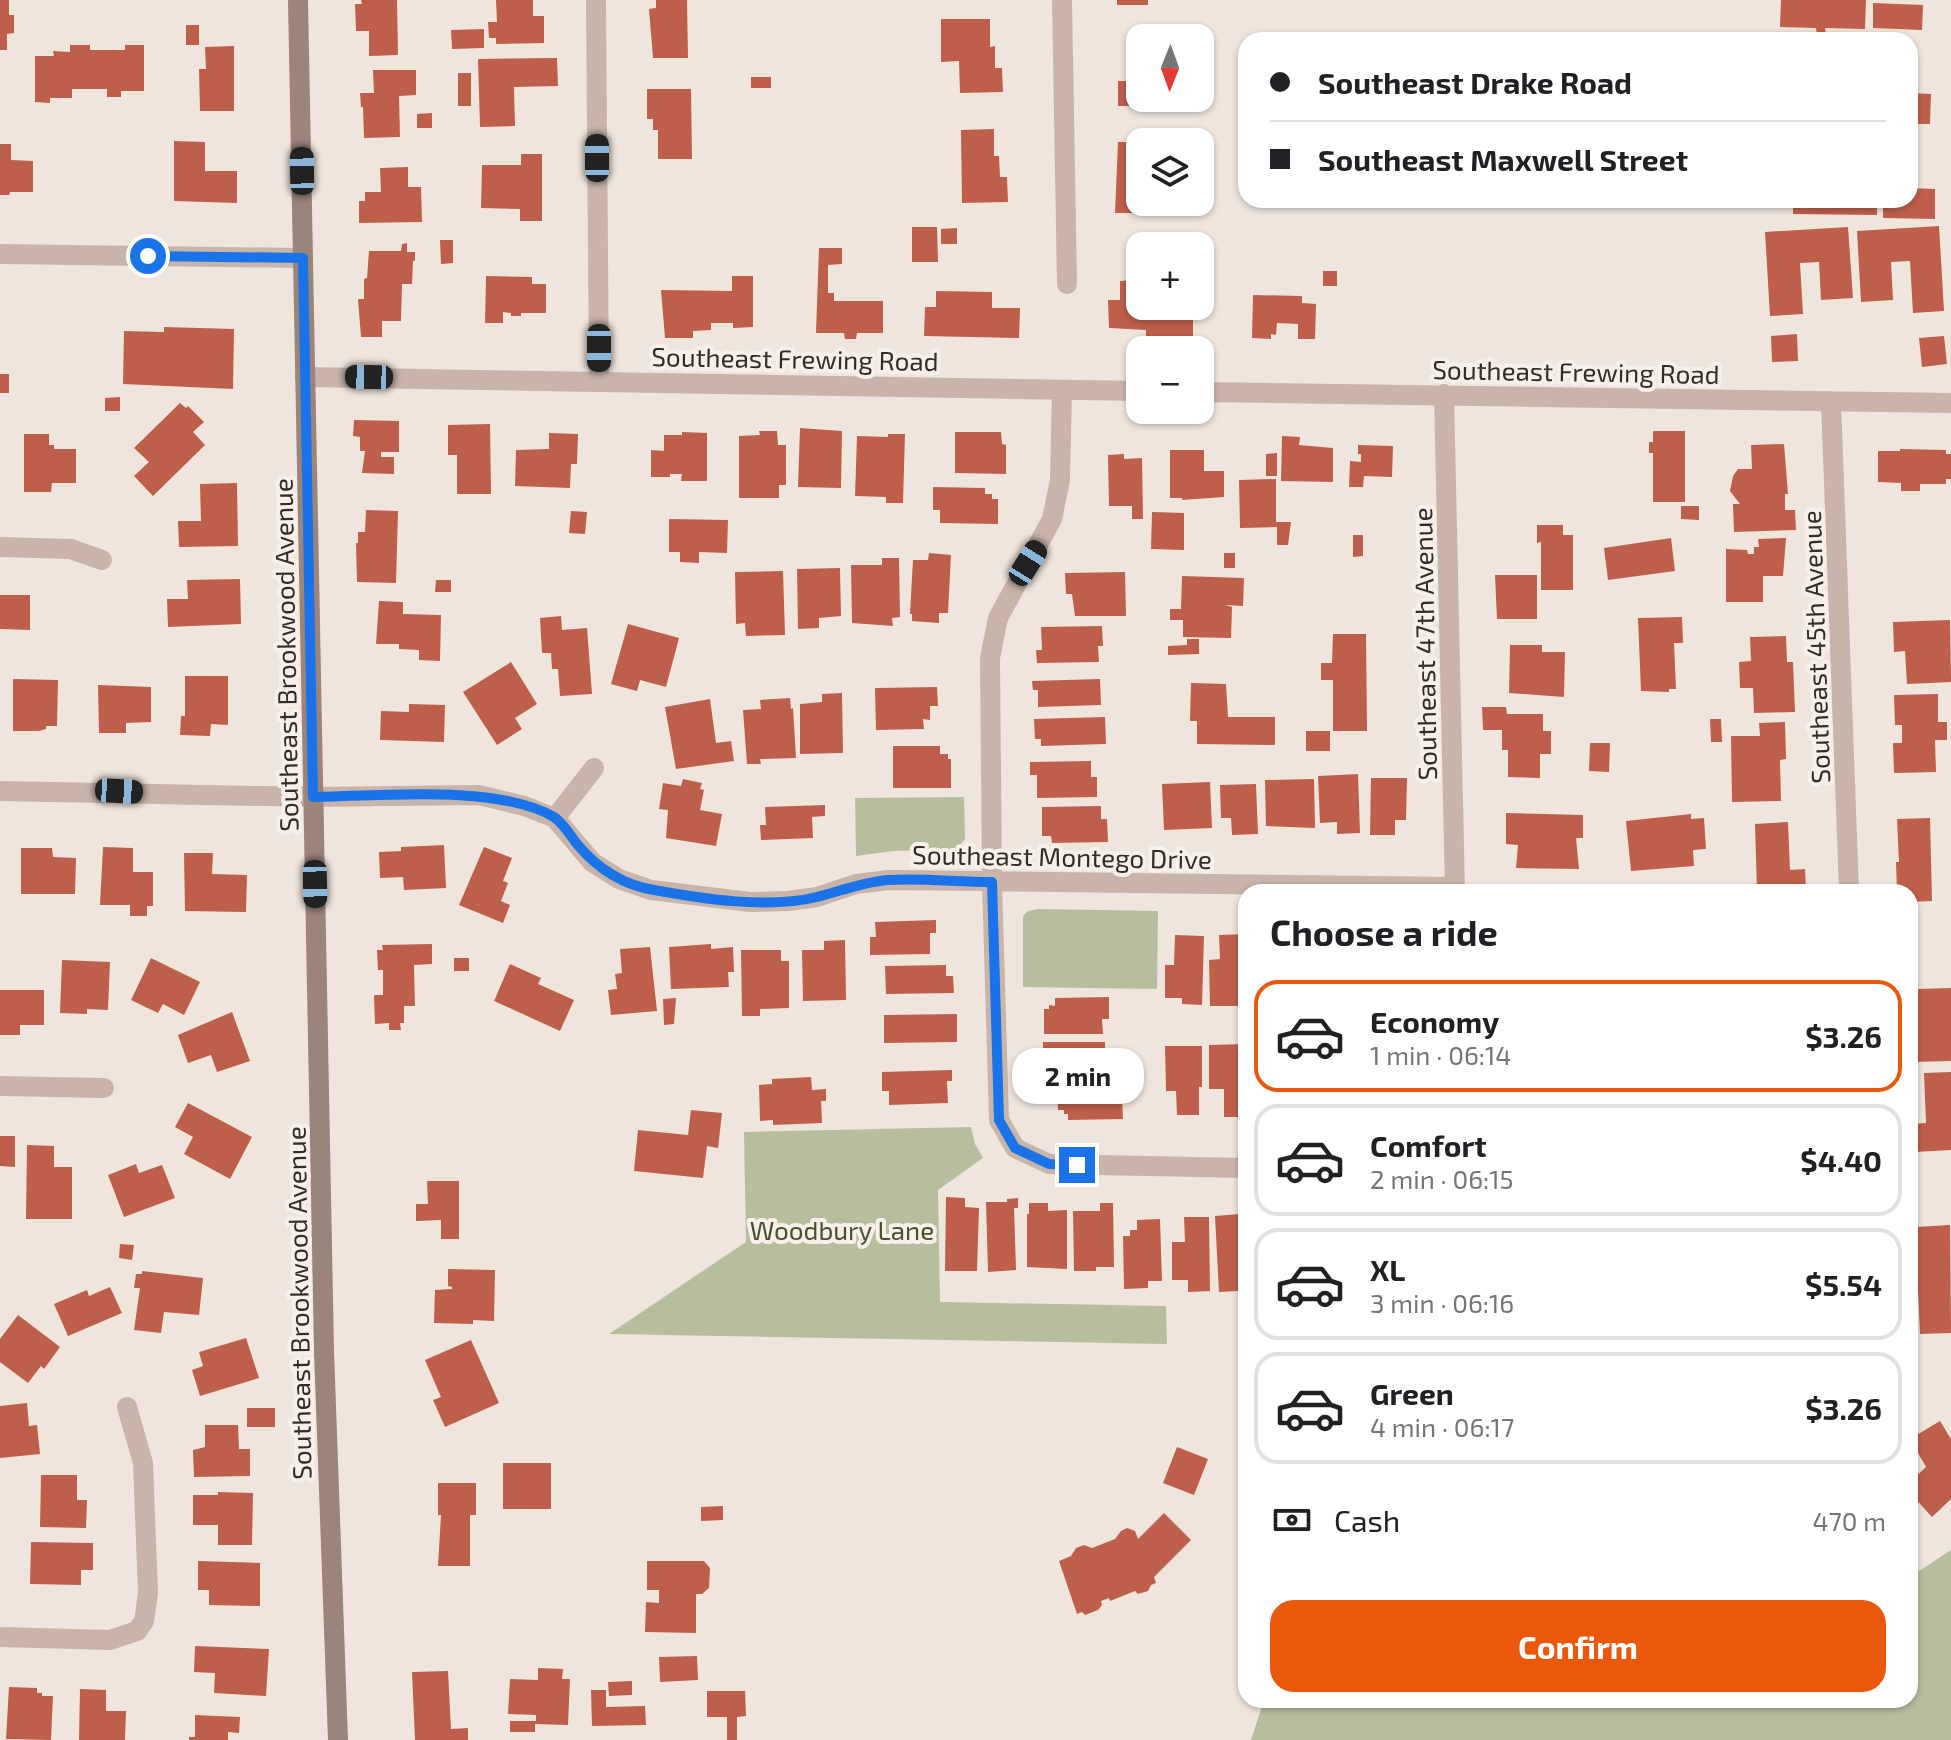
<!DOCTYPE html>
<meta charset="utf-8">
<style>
:root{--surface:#fff;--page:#f2f2f2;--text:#202124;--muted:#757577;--line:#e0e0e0;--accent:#ea580c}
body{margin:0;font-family:"Exo 2",sans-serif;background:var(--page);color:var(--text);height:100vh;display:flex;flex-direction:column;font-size:30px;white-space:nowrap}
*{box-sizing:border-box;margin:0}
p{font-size:26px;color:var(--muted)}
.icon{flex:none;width:44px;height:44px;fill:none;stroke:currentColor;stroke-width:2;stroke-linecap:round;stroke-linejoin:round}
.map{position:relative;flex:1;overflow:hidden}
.details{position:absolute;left:1238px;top:884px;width:680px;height:824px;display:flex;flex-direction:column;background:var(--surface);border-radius:24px;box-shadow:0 2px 6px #0004}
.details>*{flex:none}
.hud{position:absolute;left:1238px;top:32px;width:680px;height:176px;border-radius:24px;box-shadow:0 2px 6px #0004;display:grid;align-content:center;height:176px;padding:0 32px;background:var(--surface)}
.needle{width:52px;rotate:181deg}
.buttons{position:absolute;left:1126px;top:24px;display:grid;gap:16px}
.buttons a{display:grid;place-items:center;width:88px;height:88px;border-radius:16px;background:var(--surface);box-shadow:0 2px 6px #0004;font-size:40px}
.end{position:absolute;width:36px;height:36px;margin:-18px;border:10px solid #1a73e8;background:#fff;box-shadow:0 0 0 4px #fff}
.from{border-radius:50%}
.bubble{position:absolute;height:56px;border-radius:24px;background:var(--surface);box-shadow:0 2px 6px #0004;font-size:26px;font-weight:700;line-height:56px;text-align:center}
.car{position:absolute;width:24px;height:48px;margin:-24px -12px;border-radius:10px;box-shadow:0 0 6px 2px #0007;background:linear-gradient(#222 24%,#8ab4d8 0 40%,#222 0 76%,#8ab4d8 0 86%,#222 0)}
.hud b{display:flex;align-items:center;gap:28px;height:76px;font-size:30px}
.hud b+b{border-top:2px solid var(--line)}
.hud i{width:20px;height:20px;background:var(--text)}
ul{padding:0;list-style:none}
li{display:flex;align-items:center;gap:24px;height:112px;margin:0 16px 12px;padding:0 16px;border:4px solid var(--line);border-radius:24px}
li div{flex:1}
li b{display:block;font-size:30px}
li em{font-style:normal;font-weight:700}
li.on{border-color:var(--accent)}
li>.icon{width:72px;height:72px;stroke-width:1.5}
h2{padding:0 32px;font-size:36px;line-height:96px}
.pay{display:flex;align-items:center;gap:20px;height:88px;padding:0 32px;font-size:30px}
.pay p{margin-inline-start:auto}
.cta{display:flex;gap:16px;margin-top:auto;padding:16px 32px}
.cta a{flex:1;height:92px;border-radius:24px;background:var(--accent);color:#fff;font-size:32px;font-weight:700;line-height:92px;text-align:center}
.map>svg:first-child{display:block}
.green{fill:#b6be9d}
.building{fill:#be5f4c}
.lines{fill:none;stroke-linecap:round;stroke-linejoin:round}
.minor{stroke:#c8b4a9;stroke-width:20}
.secondary{stroke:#9b847a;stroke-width:20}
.route{stroke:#1a73e8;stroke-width:10}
.labels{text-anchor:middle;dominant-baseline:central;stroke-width:8;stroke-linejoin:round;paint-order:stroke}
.street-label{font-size:26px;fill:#352b28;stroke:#f8f0e8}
.park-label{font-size:26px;fill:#47522d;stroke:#f8f0e8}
</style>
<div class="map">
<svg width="1951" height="1740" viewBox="0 0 1951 1740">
<rect width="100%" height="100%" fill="#f0e5dc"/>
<path class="green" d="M964 797 965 839 957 849 893 851 856 856 855 798Z
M1038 909 1158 911 1157 989 1023 987V916L1028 911Z
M971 1127 975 1144 983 1158 938 1190 940 1302 1166 1306 1167 1344 609 1334 746 1242 744 1132Z
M1951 1550V1740H1251L1264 1700H1910V1577Z"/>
<path class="building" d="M0 0H9V15H14V33L7 34V50H0Z
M361 0H397L398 55 369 56V31H356L355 4H362Z
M496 0H533V16H544V43L496 44V38H489L488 22H497Z
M656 0H687L688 58H653L649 9 656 8Z
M1117 0H1148V5H1117Z
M1781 0H1866L1865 29 1825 28 1826 36H1817L1816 28 1780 27Z
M1873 3 1923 5 1922 30 1873 28Z
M941 19H990V47L995 46V68H1002L1003 92 960 93 959 61 941 62Z
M186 25H199V45H186Z
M484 29V48L452 49 451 30Z
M1161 32 1162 38H1140V98H1162V106H1118V81H1126V58L1130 59 1129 33Z
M70 45H90V50H125V45H144V91H121V97H107V89H72V98H50V103L35 102V56H54L53 51 70 52Z
M234 46V111H200L199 69H206L205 47Z
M557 58 558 86 514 87 515 126 480 127 478 59Z
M373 70H416V95L399 96 400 137 364 138 363 107H361L360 93H374Z
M458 73H471V106H458Z
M751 77H771V88H751Z
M647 89H691L692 159H658V130H653V119H647Z
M1910 93 1931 94 1930 124H1910Z
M432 113V128H417V114Z
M994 129V156H999L1000 177H1007L1008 202 962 203 961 130Z
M174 141 205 142V171H237V203L174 201Z
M1118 142H1140V202H1154V213H1115Z
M0 144H11V160L33 161V192H10L9 195H0Z
M521 154H542V221H520V209L481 208 482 165H521Z
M408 167V187H421L422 222 359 223V201H365V192H381L380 168Z
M1910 188 1935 189V219L1883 218V200H1910Z
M1793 200H1877V215L1793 214Z
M1939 226 1944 311 1913 313 1910 261 1891 262 1893 300 1861 302 1857 231Z
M912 227H937L938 262H912Z
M1848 227 1853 298 1821 300 1819 262 1800 263 1803 314 1770 316 1765 232Z
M957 228V244H941V229Z
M440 240H453V263L441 264Z
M407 243V252H415V261H413L412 284H402L401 321H382V337H361L358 299H364V279L367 278 369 251H401L402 244Z
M819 248H842V264L828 265V293H834V301H883V333H857L856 339H845L844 333H816Z
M1323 271H1337V286H1323Z
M486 276 532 277V284H546V313H521V316H511V313L503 312V323H485Z
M732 276H753V327L733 328V323H711V330L693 331V338H665L661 290 732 291Z
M1133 280H1140V306H1193V343H1168V336H1146V330L1109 328 1108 300H1120V281Z
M936 291 992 292V308H1020L1019 338 924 336 925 307H936Z
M1253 295 1302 296V303L1316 304 1315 339H1298V324L1277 323 1276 335 1271 334V339L1252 338Z
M164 327 234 329 233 389 123 384 124 331 164 332Z
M1797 334 1798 361 1772 362 1771 336Z
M1944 336 1947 364 1922 367 1919 338Z
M0 374H9V393H0Z
M120 397V411H105V398Z
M180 403 186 408 188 406 204 422 193 432 205 445 153 496 134 476 149 462 134 448Z
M354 420 399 421V452H381V457H394V474L362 473 365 451H360V437L353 436Z
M490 424 491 494H457V455H448V425Z
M800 428 842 431 841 488 798 487Z
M759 431H777L778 445H786V485H779V498H739V436L760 435Z
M1653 431H1685V502H1653V453H1649V442H1653Z
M682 432 707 433V481H681L682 474H670V477H651V450L664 451V435H682Z
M955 432H1001L1002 444 1006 445V474L955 473Z
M549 433 578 434 577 464H571L570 488 515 486 516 450 549 449Z
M24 434H49V445H54V449H76V483H52L51 492H24Z
M888 434H905L903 503H886V497L855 496 857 436 888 437Z
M1282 436 1300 437 1299 445 1333 448V482L1281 481Z
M1784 444 1788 494H1785V510H1795L1796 530 1734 532 1733 504H1740L1730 491 1733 476 1738 469H1752L1751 445Z
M1358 445 1393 446 1392 477 1364 476 1363 487H1349L1350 461 1361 462V454H1358Z
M1900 449 1946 450V454H1951V479H1946V484H1920V491H1901V483L1878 482V451H1900Z
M1170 450H1204V471H1224V497L1182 500V498H1170Z
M1277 453V476H1266V454Z
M1124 454V459L1142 458 1143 519H1132V506H1109L1108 455Z
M1276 479V522H1291L1288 545H1277V527L1240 528 1239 480Z
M237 483 238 546 179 547 178 521H201L200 484Z
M933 487 985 488V494H992V499H998V524L940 523V510H933Z
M1681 506H1699V520L1681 519Z
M366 510 398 511 396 583 357 582 356 543H358V532H365Z
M571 511 587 512 585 534 569 533Z
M1152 512 1184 513V550L1151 549Z
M669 519 728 520 727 553 699 552V563L680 562V552H669Z
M1537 525H1563V535H1573V590H1541V542L1537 543Z
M1353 535H1363V556L1353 557Z
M1671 538 1675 571 1608 580 1604 548Z
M1786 538 1783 576H1763V602H1726V549L1747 550 1748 554H1754V547H1759L1758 539Z
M929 553 951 555 948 613H939V623L912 621V614H910L913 560H928Z
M1224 553H1235V568H1224Z
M882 558H899L900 617 892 618 893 626 852 623 851 565H882Z
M840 568 841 616 819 618V628L798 629 797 569Z
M783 571 785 635 746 636 745 623 736 624 735 572Z
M1125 572 1126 616H1075L1072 594H1066L1065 573Z
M1495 575H1537V619H1497Z
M1182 576 1244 578 1243 606 1225 605 1232 607 1231 638 1183 637V620H1170V609H1181Z
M240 579 241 624 168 627 167 599H188L187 580Z
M436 580H451V592H435Z
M0 595H30V630L0 629Z
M379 601 403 602V614L441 615 440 661 419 660V650L399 649V644H376Z
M561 616 562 630 587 628 592 694 560 696 558 669H552L551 653H542L540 618Z
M1682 617 1683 643H1674L1676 689H1669V692L1641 691 1638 618Z
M1950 620 1951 682 1907 684 1905 651 1894 652 1893 622Z
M628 624 679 638 666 687 640 680 637 691 611 684Z
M1102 626 1103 646H1098L1099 662 1037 663 1036 650H1042L1041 627Z
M1333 634H1366L1367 731H1333V680H1321V663H1332Z
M1786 636 1787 662H1793L1795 712 1754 713 1753 688H1740L1739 662 1751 661 1750 637Z
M1187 639H1199V654L1168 655V646L1187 645Z
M1510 645H1542V652H1565L1564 697 1509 693Z
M511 662 537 704 515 718 522 729 497 745 463 692Z
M185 676H228V725L211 724 210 736 180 735 181 716H185Z
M13 679 58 680 57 726H46V729L39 731H13Z
M1100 679 1101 705 1038 707V690H1033L1032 681Z
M1191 683 1226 684 1228 717H1275V745L1197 744V721H1190Z
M98 685 151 687V722L126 723V733H99Z
M937 687 938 706H930V720L923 719 924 729 876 730 875 688Z
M842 693 843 753 800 754V704L822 702V694Z
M1938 694V722H1947V740H1935L1936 772 1894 773 1893 743H1902V725H1895L1894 695Z
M790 698 791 709 793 708 796 758 760 759 761 764H747L743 710 761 709 760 700Z
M710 699 716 743 731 741 734 761 676 769 665 707Z
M409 704 445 705 444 742 380 740 381 711 409 712Z
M1482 707H1506L1507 714H1543V731H1551V754H1540V778L1508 777V750H1502V730H1483Z
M1105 717 1106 744 1041 746V739H1035L1034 719Z
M1710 719H1721L1722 742H1711Z
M1785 722 1786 759 1780 760 1781 801 1732 802 1731 736H1760L1759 723Z
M1306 731H1330V751H1306Z
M1590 743H1610L1609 772 1589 771Z
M893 746H940V754H948V759H951V788H893Z
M1091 761V777H1097V797L1037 798V775H1030V762Z
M1358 774 1360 833 1337 834V822L1320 823 1318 776Z
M1371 778H1407L1406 820H1395V835H1370Z
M683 779 702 783 700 789 704 790 700 810 722 814 716 846 666 838 668 810 659 809 663 783 681 786Z
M1314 779 1315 828 1266 826 1265 780Z
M1210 782 1212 828 1164 830 1162 784Z
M1256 784 1258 834 1232 835 1231 818H1221L1220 785Z
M825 805V816L812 817 813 838 761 840 760 825H766L765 807Z
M1101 806V819H1107L1108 842 1052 843 1051 836H1042V807Z
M1506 813 1583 815V838H1576L1579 869 1516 868 1518 845 1506 844Z
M1691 814V819L1704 818 1706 849 1693 850 1694 866 1631 871 1626 821Z
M1930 818 1932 901 1910 902V892H1897L1896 862H1899L1897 819Z
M1788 822 1790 870 1805 869 1806 892H1757L1755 824Z
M444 845 446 888 404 890 403 877 380 878 379 852 401 851V847Z
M103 847 133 848V872H153V906H147V916H130V905H100Z
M484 847 512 858 503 881 508 883 501 901 510 905 503 923 459 905Z
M21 848H52L53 857 76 858 75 894H21Z
M184 853H213L212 874 247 875 246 912 185 911Z
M936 920V933H930V954L870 955V937H876L875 922Z
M1246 934V1006H1210L1209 960 1220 959 1219 935Z
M1175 935 1204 936 1202 1005 1182 1004V998H1165V965H1174Z
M845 940 846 1000 803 1001 802 950H824V941Z
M432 944V964L414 965 415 1006H404V1023H400L401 1030H389V1023L375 1024 374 995H383V970H378L377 950H383L382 945Z
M711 944V949L733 947 734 972H728L729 987 671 989 669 947Z
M650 947 657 1011 611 1015 608 990 617 989 615 974 622 973 620 949Z
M741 950H781V961H789V1008L760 1009V1016H742Z
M151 958 200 982 184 1015 163 1004 158 1013 131 1000Z
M454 958H469V971H454Z
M62 960 110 962 108 1010 87 1009V1014L60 1013Z
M510 964 541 978 538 984 574 1000 560 1031 494 1001Z
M946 965V976H953L954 993 886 994 885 966Z
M1951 988V1061L1913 1062 1912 1010H1918L1917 989Z
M0 990H44V1025H20V1035H0Z
M1109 997V1019H1102L1103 1034H1044V1009H1049V1005L1055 1006V998Z
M676 998 674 1024 664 1025 663 999Z
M232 1012 250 1061 217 1072 211 1055 188 1063 178 1035Z
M957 1014V1042L884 1043V1015Z
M1043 1042H1105V1063H1101V1078L1040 1079V1065H1043Z
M1246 1044 1245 1117H1224V1089H1209V1045Z
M1165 1046H1202V1087H1199V1115H1177L1176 1091H1166Z
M952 1070V1081H947L948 1103 889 1105V1091H882V1072Z
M1951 1072V1150L1915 1152 1914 1124 1926 1123 1924 1073Z
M811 1077 812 1090 826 1089V1101H821L822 1123 773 1125V1120L760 1121 759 1085 772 1084V1079Z
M1116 1084 1117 1098H1122L1123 1119 1068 1120V1114H1064V1110H1058L1057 1086Z
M188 1103 252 1137 230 1179 184 1154 193 1137 175 1127Z
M691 1110 722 1113 718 1148 707 1146 703 1178 634 1171 638 1130 688 1135Z
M0 1136H15V1167L0 1166Z
M27 1145 54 1146V1167H72V1219H26Z
M136 1164 139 1173 162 1165 175 1198 124 1217 108 1175Z
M427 1181H459V1239H441V1220L416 1221V1204H428Z
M946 1197 965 1198V1207L979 1208 977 1271H945Z
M1018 1198V1208H1014L1016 1270 988 1272 986 1202H1007V1199Z
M1029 1203H1048V1211L1067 1210V1269L1027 1267V1214H1029Z
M1100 1203H1113L1114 1267H1096V1271H1074L1073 1211H1100Z
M1239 1214 1240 1251H1246V1283L1238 1284V1291L1219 1292 1215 1216Z
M1184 1217H1209L1210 1291 1188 1292V1280H1172V1242H1185Z
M1160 1219 1162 1281H1148V1288L1124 1289 1123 1236H1130V1230H1137V1220Z
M1950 1225 1951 1333 1920 1334 1918 1288H1913L1912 1254 1917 1255 1916 1227Z
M120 1244 134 1245 132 1260 119 1258Z
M448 1269 495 1270 494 1321 473 1320V1324L434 1323 435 1290 452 1289V1287L448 1286Z
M142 1271 203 1278 199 1315 164 1312 161 1333 134 1330 140 1288H134L136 1274H142Z
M110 1287 122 1313 68 1336 54 1304 87 1290 89 1296Z
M18 1315 60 1347 44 1369 41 1366 28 1383 0 1362V1339Z
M246 1338 259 1378 200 1396 192 1370 203 1366 199 1352Z
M471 1340 499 1403 445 1427 433 1400 441 1397 425 1360Z
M27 1403 29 1426 37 1425 40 1454 0 1458V1406Z
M247 1408H275V1427H247Z
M1940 1421 1951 1439V1499L1932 1517 1910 1493V1482L1926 1467 1910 1439Z
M205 1425H238L239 1449H250V1476L194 1477 193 1450 205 1447Z
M1177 1447 1208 1459 1194 1495 1163 1483Z
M503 1463H551V1509H503Z
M41 1475H77V1500H87L86 1528 40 1527Z
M438 1483H476V1515H470V1566H438L441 1515H438Z
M218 1492 253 1493 252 1545H218V1525H193V1495H218Z
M723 1506V1520L701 1521V1507Z
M1164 1513 1191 1540 1154 1577 1156 1583 1151 1585 1148 1591 1138 1594 1135 1591 1110 1601 1109 1598 1101 1601 1102 1605 1098 1610 1085 1615 1082 1612 1077 1614 1059 1561 1071 1556 1076 1548 1084 1545 1092 1548 1115 1539 1121 1531 1127 1528 1135 1531 1138 1539Z
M31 1542 93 1543V1570H81V1585L30 1584Z
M198 1561 260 1563V1606L209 1605V1590H198Z
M647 1561H704L710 1568 709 1588 702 1594H696V1633L645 1632 646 1602 659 1603V1590H647Z
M195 1646 269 1649 266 1696 214 1693 215 1673 194 1672Z
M697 1656 698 1680 660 1682 659 1657Z
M538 1668 563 1669 562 1679H570L568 1725 535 1724V1732H510V1721H536V1715L508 1714 510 1679 538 1680Z
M448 1671 451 1729 468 1728V1740H415L412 1672Z
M632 1681V1695L609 1696 608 1682Z
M9 1687 37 1688V1693H42V1696H53L51 1740 6 1739Z
M80 1689 106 1690V1711H126L125 1740H79Z
M591 1690H606V1707L645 1706 646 1725 592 1726Z
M707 1691H745L746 1716 737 1717V1740H727V1717H707Z
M195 1715 240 1717 239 1733 228 1732V1740H189V1737H195Z"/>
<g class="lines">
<path class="minor" d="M596 0 599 380
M1062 0 1067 284
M0 254 303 258
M305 377 1140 391
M1062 390 1060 480 1052 519 998 618 990 658 992 882 999 1120 1015 1148 1049 1164 1246 1168
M1200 392 1951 403
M1444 394 1455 892
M1831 401 1849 892
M0 547 71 549 102 560
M0 791 313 797 479 795 524 806 555 818 592 862 619 879 651 890 750 902 788 901 817 897 856 884 889 880 1455 887
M555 818 594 768
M0 1086 104 1088
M0 1637 110 1640 137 1631 144 1621 148 1593 143 1463 127 1407"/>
<path class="secondary" d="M298 0 324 1351 338 1740"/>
</g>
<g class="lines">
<path class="route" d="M148 256 303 258 313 797C378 796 498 784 554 817 563 823 571 836 577 844 597 868 623 885 654 890 703 899 768 909 817 897 841 891 863 882 888 880 922 878 957 882 992 882L999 1120 1015 1148 1049 1164 1077 1165"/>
</g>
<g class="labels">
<g class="street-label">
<text transform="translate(795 358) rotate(1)">Southeast Frewing Road</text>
<text transform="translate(1576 371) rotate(1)">Southeast Frewing Road</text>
<text transform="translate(1424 644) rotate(-91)">Southeast 47th Avenue</text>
<text transform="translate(1815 647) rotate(-92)">Southeast 45th Avenue</text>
<text transform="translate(285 655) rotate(-91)">Southeast Brookwood Avenue</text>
<text transform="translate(1062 856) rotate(1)">Southeast Montego Drive</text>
<text transform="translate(298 1303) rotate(-91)">Southeast Brookwood Avenue</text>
</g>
<g class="park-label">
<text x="842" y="1229">Woodbury Lane</text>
</g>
</g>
</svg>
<div class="buttons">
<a><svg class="needle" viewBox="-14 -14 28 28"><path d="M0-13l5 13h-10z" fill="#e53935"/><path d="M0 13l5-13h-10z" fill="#757577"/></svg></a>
<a><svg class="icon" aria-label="layers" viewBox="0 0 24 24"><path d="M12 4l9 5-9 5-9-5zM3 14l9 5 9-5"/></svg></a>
<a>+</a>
<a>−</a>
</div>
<i class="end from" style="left:148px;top:256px"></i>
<i class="end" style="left:1077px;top:1165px"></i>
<div class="bubble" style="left:1012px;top:1048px;width:132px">2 min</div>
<i class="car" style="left:597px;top:158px;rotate:0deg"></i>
<i class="car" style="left:302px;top:171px;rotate:359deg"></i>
<i class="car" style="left:599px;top:348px;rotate:180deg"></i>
<i class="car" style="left:369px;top:377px;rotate:271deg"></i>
<i class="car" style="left:1028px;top:563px;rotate:32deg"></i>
<i class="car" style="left:119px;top:791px;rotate:93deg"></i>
<i class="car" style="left:315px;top:884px;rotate:179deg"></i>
<div class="hud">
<b><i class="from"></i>Southeast Drake Road</b>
<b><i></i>Southeast Maxwell Street</b>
</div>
<section class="details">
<h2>Choose a ride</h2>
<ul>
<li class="on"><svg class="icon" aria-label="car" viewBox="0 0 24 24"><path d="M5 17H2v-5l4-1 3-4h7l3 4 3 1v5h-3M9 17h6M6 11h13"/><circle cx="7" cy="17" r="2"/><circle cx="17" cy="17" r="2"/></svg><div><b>Economy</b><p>1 min · 06:14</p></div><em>$3.26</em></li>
<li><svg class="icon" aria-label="car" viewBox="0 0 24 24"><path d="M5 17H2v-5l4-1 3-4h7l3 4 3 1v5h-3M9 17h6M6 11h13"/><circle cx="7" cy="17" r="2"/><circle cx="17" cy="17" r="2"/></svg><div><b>Comfort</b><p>2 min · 06:15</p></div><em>$4.40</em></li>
<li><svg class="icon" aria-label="car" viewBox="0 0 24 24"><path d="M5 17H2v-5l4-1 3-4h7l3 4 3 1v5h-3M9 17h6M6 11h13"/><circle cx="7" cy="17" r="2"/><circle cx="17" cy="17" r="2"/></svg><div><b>XL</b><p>3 min · 06:16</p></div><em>$5.54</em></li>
<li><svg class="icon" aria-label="car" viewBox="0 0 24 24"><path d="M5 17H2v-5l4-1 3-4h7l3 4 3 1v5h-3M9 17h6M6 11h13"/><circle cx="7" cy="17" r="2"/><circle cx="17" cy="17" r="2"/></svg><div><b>Green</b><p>4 min · 06:17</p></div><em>$3.26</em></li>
</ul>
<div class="pay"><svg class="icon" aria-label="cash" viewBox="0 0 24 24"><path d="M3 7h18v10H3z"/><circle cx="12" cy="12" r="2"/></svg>Cash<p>470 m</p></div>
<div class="cta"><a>Confirm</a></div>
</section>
</div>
